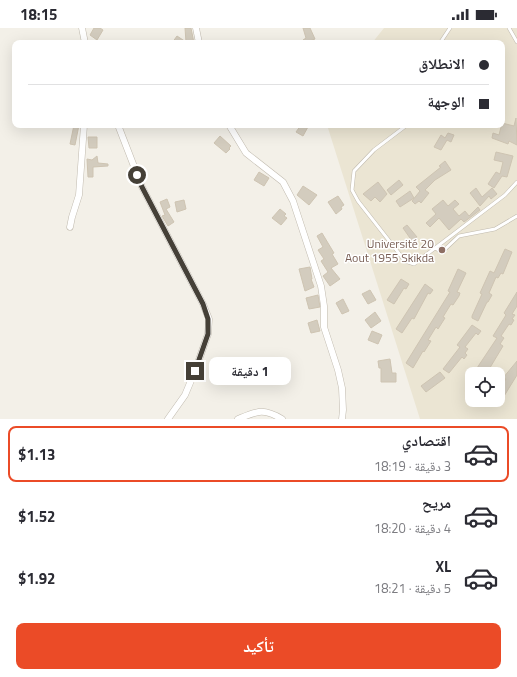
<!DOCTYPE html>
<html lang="ar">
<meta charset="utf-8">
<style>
:root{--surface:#fff;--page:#f7f7f7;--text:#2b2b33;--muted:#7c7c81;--line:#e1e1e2;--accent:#eb4b27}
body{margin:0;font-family:"Titillium Web","Noto Naskh Arabic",sans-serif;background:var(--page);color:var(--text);direction:rtl;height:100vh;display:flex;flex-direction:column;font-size:15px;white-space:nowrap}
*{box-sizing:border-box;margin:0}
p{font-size:13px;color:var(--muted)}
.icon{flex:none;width:22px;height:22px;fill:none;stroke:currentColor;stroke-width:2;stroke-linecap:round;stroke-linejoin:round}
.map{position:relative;height:391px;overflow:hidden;direction:ltr}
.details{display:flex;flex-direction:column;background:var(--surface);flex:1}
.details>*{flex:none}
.guide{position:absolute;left:12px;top:12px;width:493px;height:88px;border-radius:8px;box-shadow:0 4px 16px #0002;direction:rtl;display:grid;align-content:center;height:88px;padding:0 16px;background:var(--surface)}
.buttons{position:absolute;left:465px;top:339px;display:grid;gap:8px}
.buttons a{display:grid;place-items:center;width:40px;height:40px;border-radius:8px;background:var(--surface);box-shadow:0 4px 16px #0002;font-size:20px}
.end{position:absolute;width:18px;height:18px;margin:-9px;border:5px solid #454037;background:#fff;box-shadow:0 0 0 2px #fff}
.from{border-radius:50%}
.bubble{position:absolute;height:28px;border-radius:8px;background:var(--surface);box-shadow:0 4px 16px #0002;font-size:13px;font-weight:700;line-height:28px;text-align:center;direction:rtl}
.guide b{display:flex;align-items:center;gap:14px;height:38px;font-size:15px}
.guide b+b{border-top:1px solid var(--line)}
.guide i{width:10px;height:10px;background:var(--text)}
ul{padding:7px 0 0;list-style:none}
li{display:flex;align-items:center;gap:12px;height:56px;margin:0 8px 6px;padding:0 8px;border:2px solid transparent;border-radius:8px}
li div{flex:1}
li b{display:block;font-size:15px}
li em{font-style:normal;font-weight:700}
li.active{border-color:var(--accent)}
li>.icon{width:36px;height:36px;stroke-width:1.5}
.action{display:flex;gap:8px;margin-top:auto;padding:8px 16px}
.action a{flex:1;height:46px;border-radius:8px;background:var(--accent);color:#fff;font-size:16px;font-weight:700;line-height:46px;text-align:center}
.status{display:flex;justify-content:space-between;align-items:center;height:28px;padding:0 20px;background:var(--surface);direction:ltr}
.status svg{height:11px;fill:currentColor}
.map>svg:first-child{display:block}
.education{fill:#ebe5d3;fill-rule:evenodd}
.building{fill:#d3ccbe;stroke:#cec4b2}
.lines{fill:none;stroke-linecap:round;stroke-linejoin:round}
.service-casing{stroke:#c0baae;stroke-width:4}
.minor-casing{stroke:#c0baae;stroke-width:7}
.service{stroke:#fff;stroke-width:3}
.minor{stroke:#fff;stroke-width:6}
.route{stroke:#454037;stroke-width:5}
.education-dot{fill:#8d6e63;stroke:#fff;stroke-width:1.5}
.labels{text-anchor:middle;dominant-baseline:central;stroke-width:3;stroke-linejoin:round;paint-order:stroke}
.education-label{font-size:12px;fill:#785e54;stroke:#fff;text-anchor:end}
</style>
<div class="status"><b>18:15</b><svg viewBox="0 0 49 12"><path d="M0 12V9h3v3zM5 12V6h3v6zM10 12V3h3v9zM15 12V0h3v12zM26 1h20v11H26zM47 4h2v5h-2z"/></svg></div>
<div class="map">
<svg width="517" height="391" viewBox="0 0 517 391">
<rect width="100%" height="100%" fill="#f3f0e8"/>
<path class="education" d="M384 0H517V391H420L327 97H502V15H372ZM472 346H498V372H472Z"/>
<path class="building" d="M94 0H100L103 2 97 12 90 7Z
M185 0H191L194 15H172L177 8 186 14Z
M303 0H310L315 11 305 15 303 12 306 10Z
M516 90 517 117 509 113 508 116 492 110 493 105 499 107 502 95 514 98Z
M74 97H79L75 117 70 116Z
M301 97H309L303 108 296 104Z
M448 105 454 107 451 114 447 112 441 122 434 119 441 107 445 110Z
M220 108 231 118 229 120 230 121 226 125 214 115Z
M88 109H97V120H89Z
M496 124 513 128 507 149 502 148 494 160 488 156 496 144 500 146 503 134 494 132Z
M97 128 98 135 108 136V138L93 139V149H88L87 131 92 132Z
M445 133 451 142 435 152 425 162 429 165 421 175 419 173 415 176 412 173 420 163 416 159 441 139 439 138Z
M259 144 269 150 264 158 254 152Z
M399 152 403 157 391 167 387 162Z
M378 154 387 166 380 174 375 169 371 173 363 166Z
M303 158 317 167 309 177 297 167Z
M476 160 482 169 492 160 497 166 491 171 489 168 480 178 470 165Z
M410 163 414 170 400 179 396 173Z
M338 168 344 177 341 179 342 181 336 186 328 174Z
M167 171 170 179 166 181 174 194 168 198 162 188 165 187 160 174Z
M184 172 186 181 177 184 175 174Z
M443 172 448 178 455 172 459 176 453 181 459 188 465 183 469 188 478 179 480 182 464 194 461 191 449 202 439 190 430 199 426 195 436 186 432 181Z
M280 181 286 186 284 188 287 190 281 197 272 190Z
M407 197 417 209 412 213 403 200Z
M322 205 334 225 332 226 338 236 331 240 340 251 330 258 323 248 328 244 321 233 324 231 318 222 323 219 317 208Z
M505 221 512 224 503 246 501 245 498 250 496 249 489 265 492 267 488 274H487L478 293 472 290V288L482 266 480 265 490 243 494 245Z
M310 239 312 251H311L314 259 305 263 299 241Z
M458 241 466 245 457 264 460 265 459 268 453 277 451 276 443 289 445 290 438 301 436 299 428 312 431 313 424 324 423 323 413 340 406 335 450 264 448 263Z
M401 251 409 256 406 261 404 260 394 276 387 272Z
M425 256 433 262 430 266 428 265 414 291 412 290 402 305 396 301Z
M370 262 376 272 368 276 362 266Z
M517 264V278L512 286 515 287 512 291 514 292 511 297 509 296 501 308 504 310 500 316 503 318 488 343 487 342 484 346H473L497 310 493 308 506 287 504 285Z
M318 267 320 279 309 281 306 270Z
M343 271 349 283 342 286 336 275Z
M375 284 381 293 371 300 365 292Z
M317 292 320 303 311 305 308 295Z
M472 297 481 303 478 307 476 305 465 319 468 321 465 325 467 327 464 331 462 329 449 345 443 341 460 319 457 317Z
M372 303 382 307 378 316 368 312Z
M390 331 392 345H396V354H381V340H379L378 333Z
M517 333V347L501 373 498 371V363L506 351 503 350Z
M440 344 445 350 426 364 421 358Z"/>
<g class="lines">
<defs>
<path id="service" d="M509 0 517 14
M440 15 450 0
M407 97 374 122 354 143 352 162 358 173 405 233 414 236 505 167 517 154
M435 220 442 224 459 208 495 201 517 188"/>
<path id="minor" d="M82 0 85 15
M196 0 199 15
M118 97 142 159 203 276 209 291 208 306 195 343 185 367 168 391
M229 97 246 125 283 154 293 173 321 258 324 278V299L338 342 342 360 343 382 342 391
M70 199 72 189 79 167 84 97
M238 391C258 383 263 380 282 391"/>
</defs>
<use href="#service" class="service-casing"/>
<use href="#minor" class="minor-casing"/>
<use href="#service" class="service"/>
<use href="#minor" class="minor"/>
</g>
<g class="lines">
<path class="route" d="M137 147 142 159 203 276 208 291V306L195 343"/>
</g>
<circle class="education-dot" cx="442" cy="222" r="4"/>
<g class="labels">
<g class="education-label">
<text x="434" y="215">Université 20<tspan x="434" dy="14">Aout 1955 Skikda</tspan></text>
</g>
</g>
</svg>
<div class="buttons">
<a><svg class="icon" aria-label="locate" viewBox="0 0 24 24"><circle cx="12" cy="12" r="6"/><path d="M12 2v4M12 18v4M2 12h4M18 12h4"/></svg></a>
</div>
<i class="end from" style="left:137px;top:147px"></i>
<i class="end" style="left:195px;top:343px"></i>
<div class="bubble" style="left:209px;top:329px;width:82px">1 دقيقة</div>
<div class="guide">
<b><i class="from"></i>الانطلاق</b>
<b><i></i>الوجهة</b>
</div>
</div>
<section class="details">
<ul>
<li class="active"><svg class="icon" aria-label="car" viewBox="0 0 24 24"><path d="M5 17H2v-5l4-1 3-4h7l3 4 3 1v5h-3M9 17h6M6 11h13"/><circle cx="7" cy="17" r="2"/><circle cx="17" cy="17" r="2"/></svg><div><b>اقتصادي</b><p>3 دقيقة · 18:19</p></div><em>$1.13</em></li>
<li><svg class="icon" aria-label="car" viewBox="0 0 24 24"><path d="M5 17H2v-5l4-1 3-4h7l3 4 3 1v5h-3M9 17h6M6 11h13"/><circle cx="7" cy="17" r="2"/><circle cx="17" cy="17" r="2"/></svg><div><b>مريح</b><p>4 دقيقة · 18:20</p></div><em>$1.52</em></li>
<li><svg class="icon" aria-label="car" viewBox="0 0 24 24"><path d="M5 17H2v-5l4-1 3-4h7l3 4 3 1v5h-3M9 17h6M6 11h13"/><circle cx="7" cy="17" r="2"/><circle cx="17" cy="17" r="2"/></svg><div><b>XL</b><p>5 دقيقة · 18:21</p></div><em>$1.92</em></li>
</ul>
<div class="action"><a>تأكيد</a></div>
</section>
